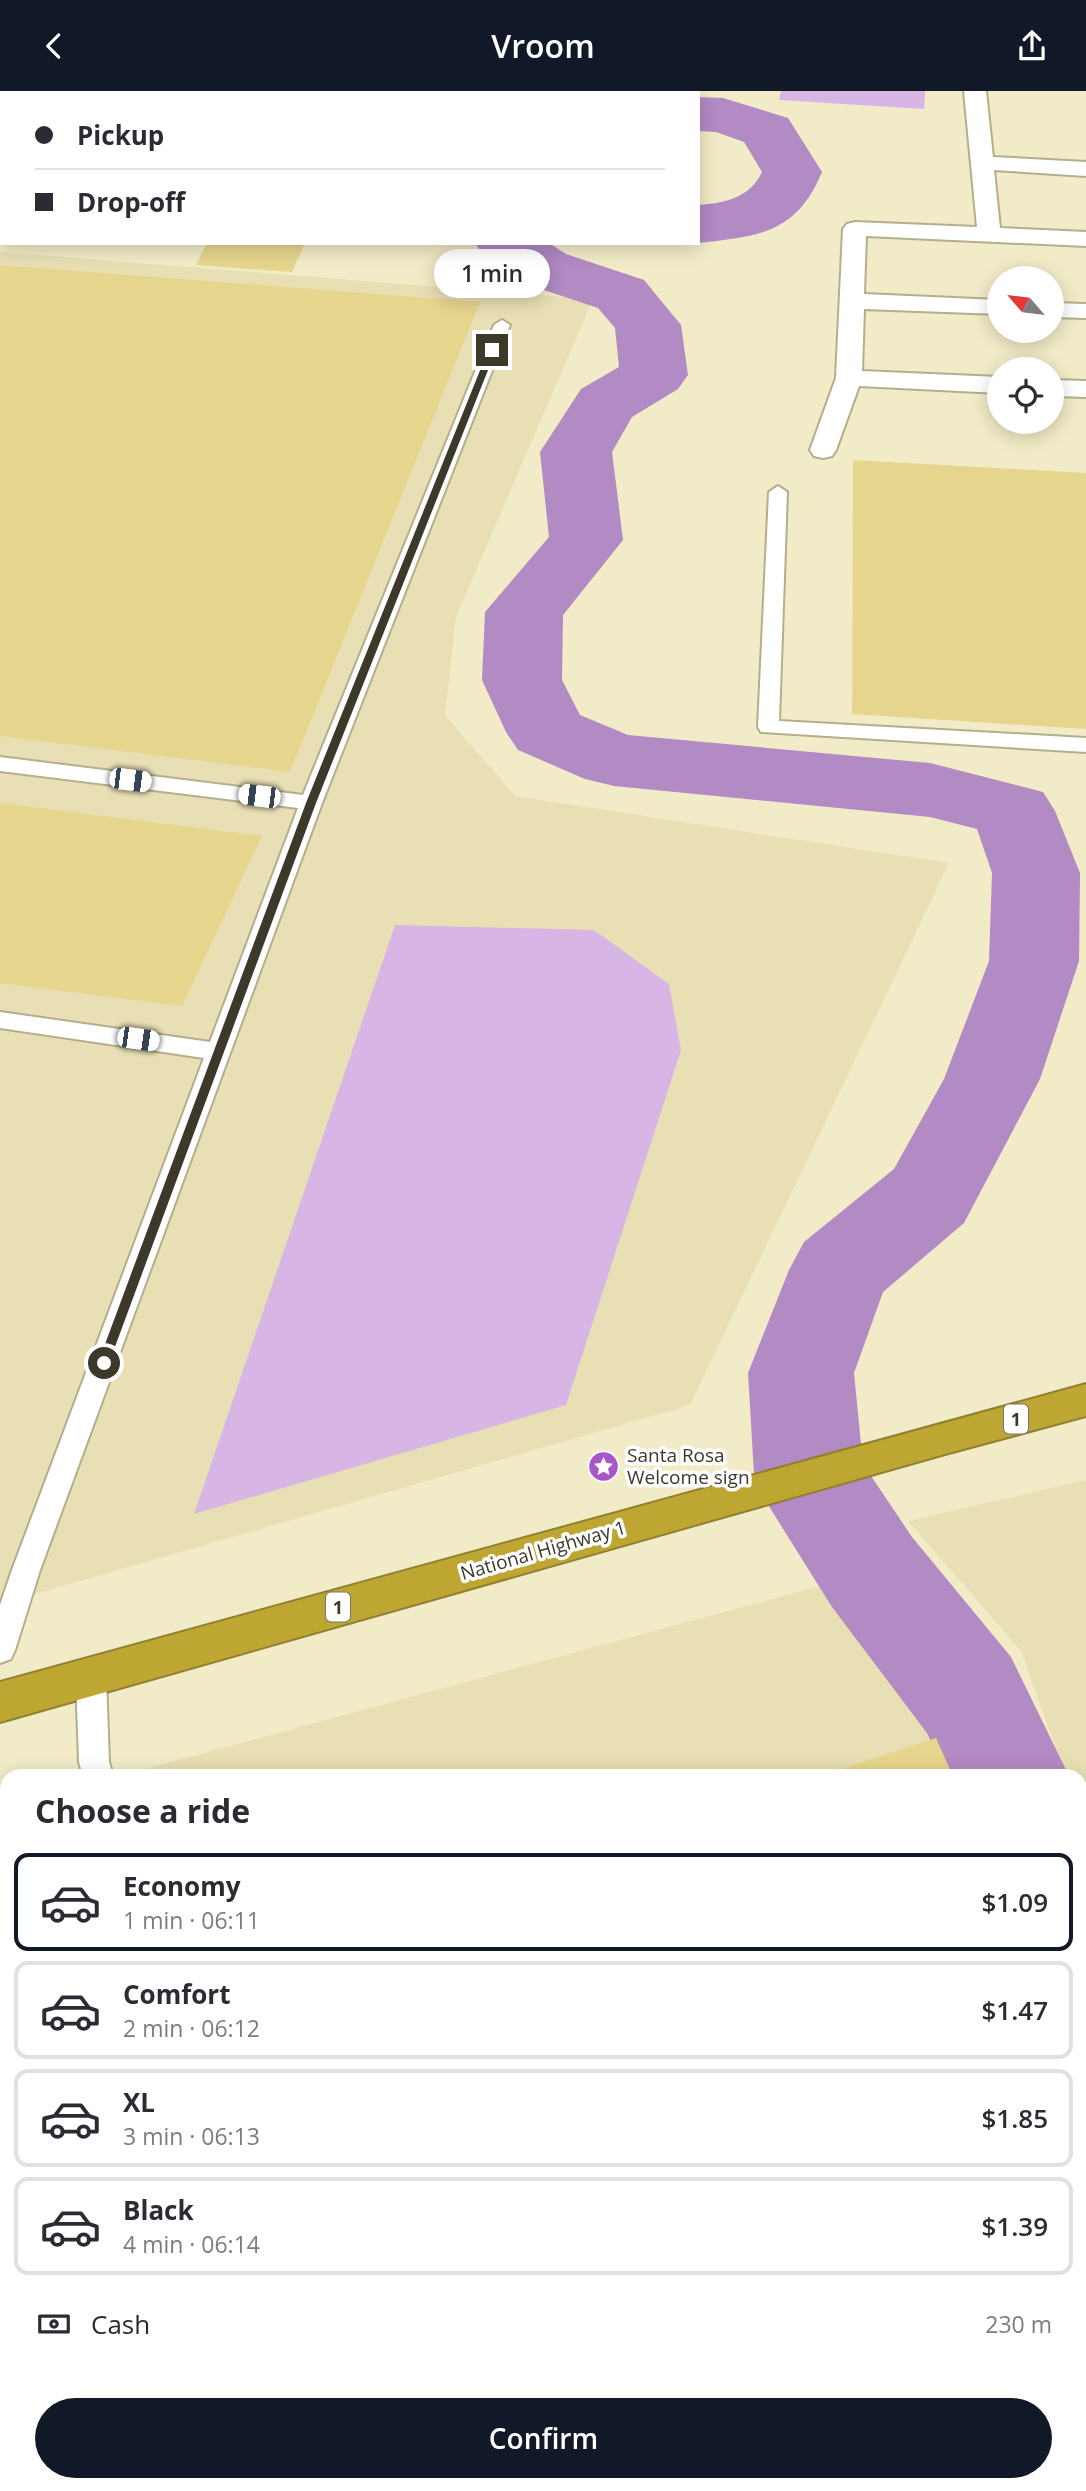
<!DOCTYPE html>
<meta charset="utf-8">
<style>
:root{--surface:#fff;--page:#f2f2f3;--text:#2b2b33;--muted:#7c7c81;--line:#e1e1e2;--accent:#111827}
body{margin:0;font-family:"Open Sans",sans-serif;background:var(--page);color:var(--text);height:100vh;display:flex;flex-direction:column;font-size:26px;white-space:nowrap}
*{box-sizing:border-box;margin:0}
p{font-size:23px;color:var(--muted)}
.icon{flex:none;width:38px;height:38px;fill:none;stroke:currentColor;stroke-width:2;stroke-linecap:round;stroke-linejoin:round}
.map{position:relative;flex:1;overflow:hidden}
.panel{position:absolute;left:0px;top:1678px;width:1087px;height:723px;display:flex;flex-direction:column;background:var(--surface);border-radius:21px 21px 0 0;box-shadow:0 4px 18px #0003}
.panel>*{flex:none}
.hud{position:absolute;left:0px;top:0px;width:700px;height:154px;box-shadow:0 4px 18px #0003;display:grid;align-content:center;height:154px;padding:0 35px;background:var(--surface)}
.needle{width:46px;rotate:298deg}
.tools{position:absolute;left:987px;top:175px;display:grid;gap:14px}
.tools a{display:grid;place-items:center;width:77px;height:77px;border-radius:50%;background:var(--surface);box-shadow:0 4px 18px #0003;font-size:35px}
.end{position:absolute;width:32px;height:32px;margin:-16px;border:9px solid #3c392b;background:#fff;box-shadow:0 0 0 4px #fff}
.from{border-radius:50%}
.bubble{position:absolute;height:49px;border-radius:24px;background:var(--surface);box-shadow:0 4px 18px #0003;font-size:23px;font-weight:600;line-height:49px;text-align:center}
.car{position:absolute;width:21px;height:42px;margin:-21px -10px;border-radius:9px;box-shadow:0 0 5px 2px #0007;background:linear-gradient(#fff 24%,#345 0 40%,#fff 0 76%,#345 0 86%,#fff 0)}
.hud b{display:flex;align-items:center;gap:24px;height:66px;font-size:26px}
.hud b+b{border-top:2px solid var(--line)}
.hud i{width:18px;height:18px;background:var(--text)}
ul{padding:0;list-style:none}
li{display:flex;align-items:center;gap:21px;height:98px;margin:0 14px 10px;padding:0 21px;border:4px solid var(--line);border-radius:14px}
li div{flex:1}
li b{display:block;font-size:26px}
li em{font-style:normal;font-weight:600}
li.selected{border-color:var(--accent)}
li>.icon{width:63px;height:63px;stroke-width:1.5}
h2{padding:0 35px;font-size:32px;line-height:84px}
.pay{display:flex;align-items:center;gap:18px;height:77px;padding:0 35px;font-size:26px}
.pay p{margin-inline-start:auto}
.button{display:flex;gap:14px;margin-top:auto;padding:14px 35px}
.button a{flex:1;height:80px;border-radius:42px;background:var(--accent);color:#fff;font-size:28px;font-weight:600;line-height:80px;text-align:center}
header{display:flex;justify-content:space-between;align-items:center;height:91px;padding:0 35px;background:var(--accent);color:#fff;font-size:32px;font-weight:600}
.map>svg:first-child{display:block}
.built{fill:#e8dfb4}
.green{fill:#d7b6e6}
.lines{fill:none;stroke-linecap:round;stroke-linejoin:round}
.river{fill:#b28ac4;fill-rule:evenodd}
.building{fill:#e6d68d}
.lane-casing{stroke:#b5ae8c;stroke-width:4}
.street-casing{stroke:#b5ae8c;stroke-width:4}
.highway-casing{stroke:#908030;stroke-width:4}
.lane{fill:#fff;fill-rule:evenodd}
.street{fill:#fff;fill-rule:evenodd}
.highway{fill:#bea633;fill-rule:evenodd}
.route{fill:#3c392b}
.labels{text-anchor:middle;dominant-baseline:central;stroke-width:7;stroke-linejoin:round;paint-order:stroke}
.shield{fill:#fff;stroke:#76746b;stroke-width:2}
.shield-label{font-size:18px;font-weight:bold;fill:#3c392b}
.poi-label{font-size:19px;fill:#3c392b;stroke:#fff;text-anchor:start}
.street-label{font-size:19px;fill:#3c392b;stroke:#fff}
</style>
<header><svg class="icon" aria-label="back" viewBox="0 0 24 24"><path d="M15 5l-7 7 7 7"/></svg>Vroom<svg class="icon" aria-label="share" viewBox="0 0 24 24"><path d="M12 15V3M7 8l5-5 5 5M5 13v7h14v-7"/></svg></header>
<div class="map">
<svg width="1086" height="2400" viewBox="0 0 1086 2400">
<rect width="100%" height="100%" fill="#f2ebc7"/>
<path class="built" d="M0 161 593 208 456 526 445 624 515 705 949 772 690 1314 0 1513Z
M1086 1389V1752L1080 1730V1685H1066L1021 1560 908 1430Z
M872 1481 969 1604 1008 1685H119Z
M7 1719V2394H977L978 2400H0V1721Z"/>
<path class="green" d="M781 0H925L924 18 779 9Z
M395 834 594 839 669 893 681 959 566 1314 194 1423Z
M1086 2064V2400H978L977 2394H1080V2079Z"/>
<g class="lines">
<path class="river" d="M375 0H433V2H376Z
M698 6 723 7 788 27 822 81C796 143 759 145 698 152V114C725 112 750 107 762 81L744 51 716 41 698 40Z
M475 152H549L566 163 644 189 681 234 688 284 678 298 632 326 612 361 623 449 563 524 562 589 580 624 628 644 930 672 1043 701 1055 720 1080 782 1079 870 1040 988 964 1132 883 1201 854 1282 863 1373 912 1446 1011 1566 1069 1685H947L927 1642 832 1516 770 1417 754 1384 748 1282 789 1179 804 1151 894 1078 944 988 989 870 992 782 977 738 930 726 614 695 585 688 518 659 506 641 482 589 485 521 549 446 540 361 581 298 619 276 615 237 598 217 520 191 484 165Z
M902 2394H1052L1053 2400H903Z"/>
</g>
<path class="building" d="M207 152H305L292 181 196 174Z
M0 174 480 211 290 681 0 645Z
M853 369 1086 382V638L852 623Z
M0 712 262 745 182 915 0 892Z
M936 1647 953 1685H821Z
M7 1719V2001L0 2003V1721Z"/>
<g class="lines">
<defs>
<path id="lane" d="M502 229 510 234 322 712 40 1479 15 1559 11 1568 0 1572V1514L12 1479 204 967 0 937V921L210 951 298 717 0 680V666L303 704 494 234Z
M778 395 787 401 779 630 1086 647V661L761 641 758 636 769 401Z
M91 1572 102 1576 106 1586 109 1671 113 1685H83L79 1671 76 1586 80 1576Z
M272 2394H310L311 2400H273Z"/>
<path id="street" d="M340 0H362L339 2Z
M964 0H986L993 66 1086 71V85L994 79 1000 137 1086 141V155L866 145 864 203 999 209V223L864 218 862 280 999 286V302L859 295 836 359 832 365 823 367 814 365 810 359 836 287 843 138 847 133 855 131 977 136Z
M0 26H2V40H0Z
M0 106H2V120H0Z
M1052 212 1086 213V227L1052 226Z
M1052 289 1086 290V306L1052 305Z"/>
<path id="highway" d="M1086 1293V1325L945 1363 0 1631V1591Z"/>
</defs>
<use href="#lane" class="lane-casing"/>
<use href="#street" class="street-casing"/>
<use href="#highway" class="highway-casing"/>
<use href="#lane" class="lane"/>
<use href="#street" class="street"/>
<use href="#highway" class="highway"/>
</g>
<path class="route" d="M489 257 496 259 316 712 109 1272 108 1275H99L98 1272 306 712Z"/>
<defs>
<symbol id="sight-disc" viewBox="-11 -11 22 22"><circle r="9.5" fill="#a757c7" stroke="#fff"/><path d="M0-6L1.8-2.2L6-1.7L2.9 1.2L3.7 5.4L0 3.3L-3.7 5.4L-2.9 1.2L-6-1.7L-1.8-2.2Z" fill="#fff"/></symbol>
</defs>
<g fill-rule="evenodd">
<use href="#sight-disc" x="586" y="1358" width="35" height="35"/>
</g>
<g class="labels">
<g class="shield">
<rect x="1004" y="1313.5" width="24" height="29" rx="5"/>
<rect x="326" y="1501.5" width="24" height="29" rx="5"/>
</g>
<g class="shield-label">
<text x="1016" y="1328">1</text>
<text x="338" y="1516">1</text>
</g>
<g class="poi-label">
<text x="627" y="1364">Santa Rosa<tspan x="627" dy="22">Welcome sign</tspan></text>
</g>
<g class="street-label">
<text transform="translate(543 1459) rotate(-16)">National Highway 1</text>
</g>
</g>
</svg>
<div class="tools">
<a><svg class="needle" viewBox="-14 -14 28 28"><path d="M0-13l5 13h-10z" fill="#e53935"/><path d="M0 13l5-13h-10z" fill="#7c7c81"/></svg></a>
<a><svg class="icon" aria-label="locate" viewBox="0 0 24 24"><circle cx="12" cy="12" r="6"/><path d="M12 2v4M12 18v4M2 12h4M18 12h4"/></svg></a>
</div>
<i class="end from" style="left:104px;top:1272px"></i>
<i class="end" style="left:492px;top:259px"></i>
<div class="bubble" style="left:434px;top:158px;width:116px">1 min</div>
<i class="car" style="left:130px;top:689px;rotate:97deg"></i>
<i class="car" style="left:259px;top:705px;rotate:277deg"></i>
<i class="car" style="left:138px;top:948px;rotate:98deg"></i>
<div class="hud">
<b><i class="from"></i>Pickup</b>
<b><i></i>Drop-off</b>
</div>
<section class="panel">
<h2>Choose a ride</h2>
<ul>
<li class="selected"><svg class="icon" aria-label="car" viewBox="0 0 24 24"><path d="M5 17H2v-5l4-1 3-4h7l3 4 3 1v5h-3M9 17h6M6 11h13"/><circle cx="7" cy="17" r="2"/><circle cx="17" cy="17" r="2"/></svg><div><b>Economy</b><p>1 min · 06:11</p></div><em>$1.09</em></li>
<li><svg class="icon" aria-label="car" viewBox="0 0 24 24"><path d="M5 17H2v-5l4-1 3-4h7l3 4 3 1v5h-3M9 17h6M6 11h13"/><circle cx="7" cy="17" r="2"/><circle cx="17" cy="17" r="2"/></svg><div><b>Comfort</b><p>2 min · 06:12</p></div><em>$1.47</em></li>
<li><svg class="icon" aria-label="car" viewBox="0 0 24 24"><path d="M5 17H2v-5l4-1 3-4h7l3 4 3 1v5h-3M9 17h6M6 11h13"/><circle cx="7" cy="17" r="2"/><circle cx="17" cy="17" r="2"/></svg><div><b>XL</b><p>3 min · 06:13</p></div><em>$1.85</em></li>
<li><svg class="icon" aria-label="car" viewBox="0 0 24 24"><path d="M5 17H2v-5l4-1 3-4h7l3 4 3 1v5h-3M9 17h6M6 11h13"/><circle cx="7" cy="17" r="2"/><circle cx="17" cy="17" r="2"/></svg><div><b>Black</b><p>4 min · 06:14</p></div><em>$1.39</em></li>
</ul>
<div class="pay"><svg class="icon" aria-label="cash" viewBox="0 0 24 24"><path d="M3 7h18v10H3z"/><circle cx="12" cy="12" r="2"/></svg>Cash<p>230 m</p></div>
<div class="button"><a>Confirm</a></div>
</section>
</div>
